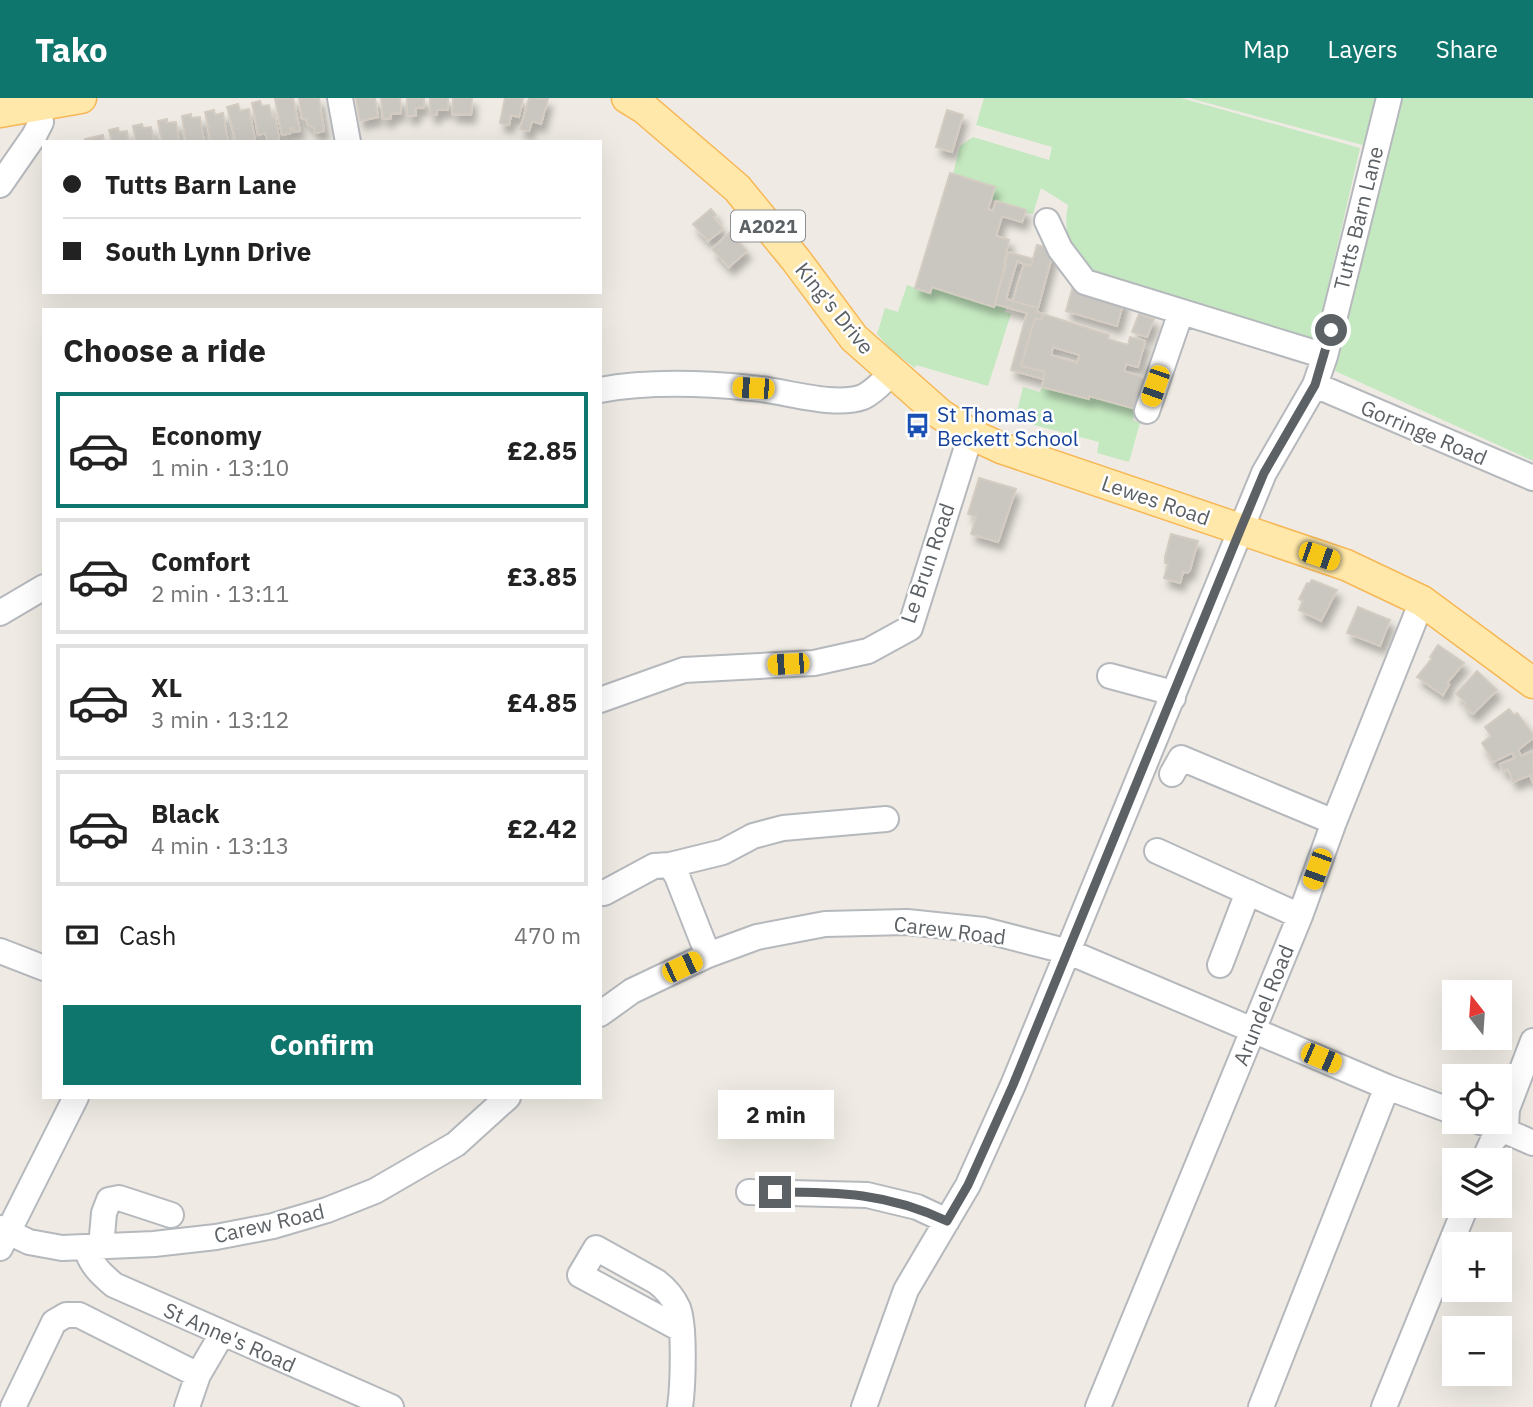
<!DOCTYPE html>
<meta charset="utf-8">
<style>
:root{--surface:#fff;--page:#f6f6f6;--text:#222;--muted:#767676;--line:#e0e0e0;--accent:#0f766e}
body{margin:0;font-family:"IBM Plex Sans",sans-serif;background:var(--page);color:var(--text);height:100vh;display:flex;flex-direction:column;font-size:26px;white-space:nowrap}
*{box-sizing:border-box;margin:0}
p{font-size:23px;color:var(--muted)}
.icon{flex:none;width:38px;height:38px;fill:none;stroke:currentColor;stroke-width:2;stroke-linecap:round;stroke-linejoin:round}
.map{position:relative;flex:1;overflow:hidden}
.side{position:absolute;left:42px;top:210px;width:560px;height:791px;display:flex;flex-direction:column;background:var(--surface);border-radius:0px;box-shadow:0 7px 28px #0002}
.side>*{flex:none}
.top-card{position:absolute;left:42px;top:42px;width:560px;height:154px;border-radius:0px;box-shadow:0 7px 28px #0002;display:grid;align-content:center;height:154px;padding:0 21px;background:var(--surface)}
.needle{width:46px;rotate:343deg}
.fabs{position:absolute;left:1442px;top:882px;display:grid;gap:14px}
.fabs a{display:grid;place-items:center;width:70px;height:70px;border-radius:0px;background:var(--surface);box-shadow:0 7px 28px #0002;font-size:35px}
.end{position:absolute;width:32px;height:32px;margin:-16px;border:9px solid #5c6165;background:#fff;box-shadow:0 0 0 4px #fff}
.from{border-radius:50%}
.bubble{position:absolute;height:49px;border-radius:0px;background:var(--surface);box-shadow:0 7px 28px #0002;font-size:23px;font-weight:800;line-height:49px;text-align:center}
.car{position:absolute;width:21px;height:42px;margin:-21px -10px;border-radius:9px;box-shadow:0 0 5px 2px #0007;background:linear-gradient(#f5c518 24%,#345 0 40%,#f5c518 0 76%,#345 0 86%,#f5c518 0)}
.top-card b{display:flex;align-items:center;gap:24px;height:66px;font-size:26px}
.top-card b+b{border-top:2px solid var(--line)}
.top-card i{width:18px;height:18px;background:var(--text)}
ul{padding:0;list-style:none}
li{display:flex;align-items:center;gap:21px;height:116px;margin:0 14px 10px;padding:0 7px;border:4px solid var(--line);border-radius:0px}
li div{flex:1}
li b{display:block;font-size:26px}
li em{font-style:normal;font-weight:800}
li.selected{border-color:var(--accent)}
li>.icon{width:63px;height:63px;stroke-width:1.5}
h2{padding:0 21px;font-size:32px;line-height:84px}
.pay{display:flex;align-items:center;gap:18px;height:77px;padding:0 21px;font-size:26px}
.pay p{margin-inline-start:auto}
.action{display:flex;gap:14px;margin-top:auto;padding:14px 21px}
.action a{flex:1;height:80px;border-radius:0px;background:var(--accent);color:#fff;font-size:28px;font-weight:800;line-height:80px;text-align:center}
header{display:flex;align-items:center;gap:42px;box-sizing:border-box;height:98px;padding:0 35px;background:var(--accent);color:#fff}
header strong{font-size:33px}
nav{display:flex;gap:38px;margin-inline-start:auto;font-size:24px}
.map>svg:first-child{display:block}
.green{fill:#c4e8c0}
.building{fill:#cac6c0;stroke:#d4ccc2;stroke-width:2;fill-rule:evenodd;filter:url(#shadow)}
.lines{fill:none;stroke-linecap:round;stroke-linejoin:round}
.minor-casing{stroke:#b5b8bc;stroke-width:28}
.major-casing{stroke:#f7b756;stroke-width:33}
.minor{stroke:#fff;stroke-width:24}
.major{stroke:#ffe8a9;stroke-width:30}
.route{stroke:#5c6165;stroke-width:9}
.labels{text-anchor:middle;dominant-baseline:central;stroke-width:5;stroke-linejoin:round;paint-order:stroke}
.shield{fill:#fff;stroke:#8d9093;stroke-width:2}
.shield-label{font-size:19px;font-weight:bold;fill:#5c6165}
.street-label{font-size:21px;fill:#5c6165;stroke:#fff}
.transit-label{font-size:21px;fill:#164399;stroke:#fff;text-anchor:start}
</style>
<header>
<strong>Tako</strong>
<nav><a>Map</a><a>Layers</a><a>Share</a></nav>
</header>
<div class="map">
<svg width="1533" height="1309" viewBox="0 0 1533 1309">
<defs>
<filter id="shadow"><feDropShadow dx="4.5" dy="8" stdDeviation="3.5" flood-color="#0004"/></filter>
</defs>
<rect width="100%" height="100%" fill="#efebe4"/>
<path class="green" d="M984 0H1181L1360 50 1315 245 1087 174C1072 148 1062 138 1068 107L1041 90 1033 116 1025 115 1026 112 991 101 994 88 953 76 960 48 973 39 1049 62 1052 49 976 27Z
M1189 0H1533V363L1335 273 1381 52Z
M907 187 930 195 932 189 993 208 995 206 1006 210 1005 214 1011 216 988 288 916 267 915 270 893 254 877 236 885 210 898 214Z
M1023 289 1040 294 1042 289 1088 301 1089 298 1136 311 1133 322 1140 325 1129 364 1097 355 1099 344 1015 322Z"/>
<path class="building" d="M293 0 300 33 294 34 293 30H290L291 35 282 37 275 1Z
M299 0H319L324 33 315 35 314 30 308 27 306 21H302Z
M356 0H375L378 19 360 23Z
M381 0H400L401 15 391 16V20L383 21Z
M407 0H424V9L415 10 416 17 407 18Z
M430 0H448V12H437V17H430Z
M453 0H472L471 17 452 16Z
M505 0H523L519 19 511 17 509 27 500 25Z
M529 0 548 1 541 26 532 23 529 33 520 31Z
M260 3 262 8 269 7 272 19 275 18 279 40 278 43 268 44 265 35 258 37 252 5Z
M238 6 240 13 249 11 255 42 236 44 227 9Z
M214 12 215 17 223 15 228 44H211L205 14Z
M947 12 963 17 952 54 936 49Z
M191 16V20L200 19 204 44H186L182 18Z
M167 21V25L176 24 179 44H162L158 23Z
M142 26 143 30 151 29 154 44H136L133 28Z
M118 30 119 34 127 33 129 44H112L109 32Z
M103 37 104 44H86L85 41Z
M950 75 995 89 988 111 993 113 996 103 1026 112 1022 124 1002 118 996 138 1009 142 1004 165 1006 166 994 209 932 189 930 195 915 190Z
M711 111 716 117 713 119 723 131 708 143 693 126Z
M730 134 747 153 729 169 712 151Z
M1037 147 1054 151 1038 210 1013 203 1024 166 1031 168Z
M1008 154 1033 161 1031 168 1017 163 1006 201 1038 210 1037 214 1043 216 1041 222 1035 220 1021 268 1045 274 1043 281 1011 272 1027 215 995 206Z
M1073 188 1124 202 1117 228 1066 213Z
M1043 216 1109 237 1108 241 1128 247 1130 239 1145 243 1138 269 1126 266 1124 273 1140 278 1143 282 1136 311 1089 298V301L1042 289 1045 274 1021 268 1035 220 1041 222ZM1053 249 1080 257 1077 265 1051 257Z
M1139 216 1154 221 1147 239 1132 234Z
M979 380 1016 391 998 444 971 436 976 419 968 416Z
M1171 436 1198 443 1190 472 1188 475 1183 474 1180 485 1164 480 1168 466 1165 465V459Z
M1312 482 1337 492 1321 523 1299 512 1303 503 1299 501 1307 485 1309 486Z
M1358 509 1390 522 1380 548 1347 535Z
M1438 547 1464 565 1447 585 1449 587 1443 597 1417 579 1432 560 1430 559Z
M1477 573 1497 592 1473 616 1464 608 1466 605 1456 596Z
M1509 611 1514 617 1517 615 1533 636V640L1518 652 1521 658 1533 653V685L1530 677 1513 684 1508 671 1503 673 1500 666 1515 660 1512 655 1493 664 1482 645 1491 638 1485 629Z"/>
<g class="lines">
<defs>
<path id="minor" d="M340 0 348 44
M0 87 34 38 41 24 38 8
M1047 123 1060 151 1085 184 1325 258
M1315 287 1533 380
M600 292C649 283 702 285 751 290 783 292 833 310 863 299 874 294 883 283 892 275
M1147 313 1181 214
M0 515 44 489
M1110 578 1162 592 1173 600
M600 602 684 572 814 565 868 553 910 530 971 336
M1172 676 1181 660 1334 724
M1157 753 1300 818
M670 767 723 754 753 738 783 730 886 721
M604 795 654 768 670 767 677 778 708 857
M0 853 44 870
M1220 867 1248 794
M600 916 632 893 708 857 757 839 825 826 907 824 984 832 1069 854 1387 989 1454 1014
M1480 1024 1506 1029 1510 1035 1533 1045
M1484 1062 1493 1042 1506 1029 1507 1011 1533 943
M749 1094 867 1097 917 1109 947 1123
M0 1130 29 1144 62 1150 154 1146 216 1139 273 1128 327 1112 375 1093 456 1046 508 999
M101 1149 104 1115 109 1102 119 1100 171 1117
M0 1150 76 999
M86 1150C91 1167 101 1176 114 1187L391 1309
M13 1309 54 1224 66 1217H79L198 1277
M187 1309 198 1277 222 1236
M680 1309C683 1288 685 1228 678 1210 673 1199 666 1191 657 1184L596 1150 580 1177 682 1232
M864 1309 906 1192 968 1087 1013 987 1264 375 1315 287 1325 258 1389 0
M1098 1309 1300 818 1334 724 1422 503
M1261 1309 1387 989
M1384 1309 1466 1108"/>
<path id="major" d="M627 0 645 11 737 90 796 162 854 240 940 316 971 336 1001 350 1346 467 1422 503 1533 585
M0 14 81 0"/>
</defs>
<use href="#minor" class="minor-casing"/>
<use href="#major" class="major-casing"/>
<use href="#minor" class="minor"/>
<use href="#major" class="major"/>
</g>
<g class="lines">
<path class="route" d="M775 1094C840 1094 887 1095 947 1123L968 1087 1013 987 1241 430 1264 375 1315 287 1331 232"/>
</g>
<defs>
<symbol id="bus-bare" viewBox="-9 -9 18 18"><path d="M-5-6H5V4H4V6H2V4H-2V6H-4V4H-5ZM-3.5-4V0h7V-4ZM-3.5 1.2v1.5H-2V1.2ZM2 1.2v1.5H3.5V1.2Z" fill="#1a4fb4" stroke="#fff" stroke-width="2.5" paint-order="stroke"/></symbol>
</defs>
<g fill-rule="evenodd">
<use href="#bus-bare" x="900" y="310" width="35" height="35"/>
</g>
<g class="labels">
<rect class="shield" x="731" y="112.5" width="74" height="31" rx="5"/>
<g class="shield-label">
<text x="768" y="128">A2021</text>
</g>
<g class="street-label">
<text transform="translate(1358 120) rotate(-76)">Tutts Barn Lane</text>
<text transform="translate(835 210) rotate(51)">King's Drive</text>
<text transform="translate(1424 334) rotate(23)">Gorringe Road</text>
<text transform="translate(1156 402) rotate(19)">Lewes Road</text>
<text transform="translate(927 465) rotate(-71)">Le Brun Road</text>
<text transform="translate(950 832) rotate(7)">Carew Road</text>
<text transform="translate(1263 907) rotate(-68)">Arundel Road</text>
<text transform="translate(269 1125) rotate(-13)">Carew Road</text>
<text transform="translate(230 1239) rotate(24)">St Anne's Road</text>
</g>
<g class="transit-label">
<text x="937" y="316">St Thomas a<tspan x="937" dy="24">Beckett School</tspan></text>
</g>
</g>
</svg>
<div class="fabs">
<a><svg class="needle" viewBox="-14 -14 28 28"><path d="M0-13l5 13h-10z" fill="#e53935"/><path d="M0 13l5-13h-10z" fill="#767676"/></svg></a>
<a><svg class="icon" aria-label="locate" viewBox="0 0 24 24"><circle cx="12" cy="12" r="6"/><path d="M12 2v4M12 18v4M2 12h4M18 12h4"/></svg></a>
<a><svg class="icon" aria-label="layers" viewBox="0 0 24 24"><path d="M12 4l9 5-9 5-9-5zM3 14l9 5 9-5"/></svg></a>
<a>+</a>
<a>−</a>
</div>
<i class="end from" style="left:1331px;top:232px"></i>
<i class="end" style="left:775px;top:1094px"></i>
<div class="bubble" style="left:718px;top:992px;width:116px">2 min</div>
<i class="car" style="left:1155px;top:288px;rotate:199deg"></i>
<i class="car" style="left:753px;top:290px;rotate:273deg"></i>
<i class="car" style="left:1319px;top:458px;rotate:109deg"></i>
<i class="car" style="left:788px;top:566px;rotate:267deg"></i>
<i class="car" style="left:1317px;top:771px;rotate:200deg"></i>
<i class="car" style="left:682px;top:869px;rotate:65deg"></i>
<i class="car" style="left:1321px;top:960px;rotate:113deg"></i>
<div class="top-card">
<b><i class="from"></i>Tutts Barn Lane</b>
<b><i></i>South Lynn Drive</b>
</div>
<section class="side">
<h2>Choose a ride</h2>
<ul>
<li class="selected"><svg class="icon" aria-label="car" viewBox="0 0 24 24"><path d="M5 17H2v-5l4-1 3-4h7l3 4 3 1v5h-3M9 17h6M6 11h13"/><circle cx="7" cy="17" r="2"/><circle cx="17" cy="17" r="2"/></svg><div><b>Economy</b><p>1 min · 13:10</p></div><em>£2.85</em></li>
<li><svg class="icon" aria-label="car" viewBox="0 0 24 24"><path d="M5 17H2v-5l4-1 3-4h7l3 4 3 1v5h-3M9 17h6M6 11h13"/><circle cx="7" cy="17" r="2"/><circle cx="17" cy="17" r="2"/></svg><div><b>Comfort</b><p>2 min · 13:11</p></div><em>£3.85</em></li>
<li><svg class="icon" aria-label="car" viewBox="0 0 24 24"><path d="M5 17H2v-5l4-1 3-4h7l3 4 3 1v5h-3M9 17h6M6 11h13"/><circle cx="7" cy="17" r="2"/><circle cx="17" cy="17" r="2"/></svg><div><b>XL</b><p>3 min · 13:12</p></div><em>£4.85</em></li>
<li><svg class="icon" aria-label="car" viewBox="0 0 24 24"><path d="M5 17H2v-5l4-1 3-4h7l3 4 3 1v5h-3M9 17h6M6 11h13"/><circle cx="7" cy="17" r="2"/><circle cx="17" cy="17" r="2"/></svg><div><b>Black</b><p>4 min · 13:13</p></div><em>£2.42</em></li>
</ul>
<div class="pay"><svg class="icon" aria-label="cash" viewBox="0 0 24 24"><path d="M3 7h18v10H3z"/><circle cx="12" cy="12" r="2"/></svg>Cash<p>470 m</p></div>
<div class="action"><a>Confirm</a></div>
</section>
</div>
